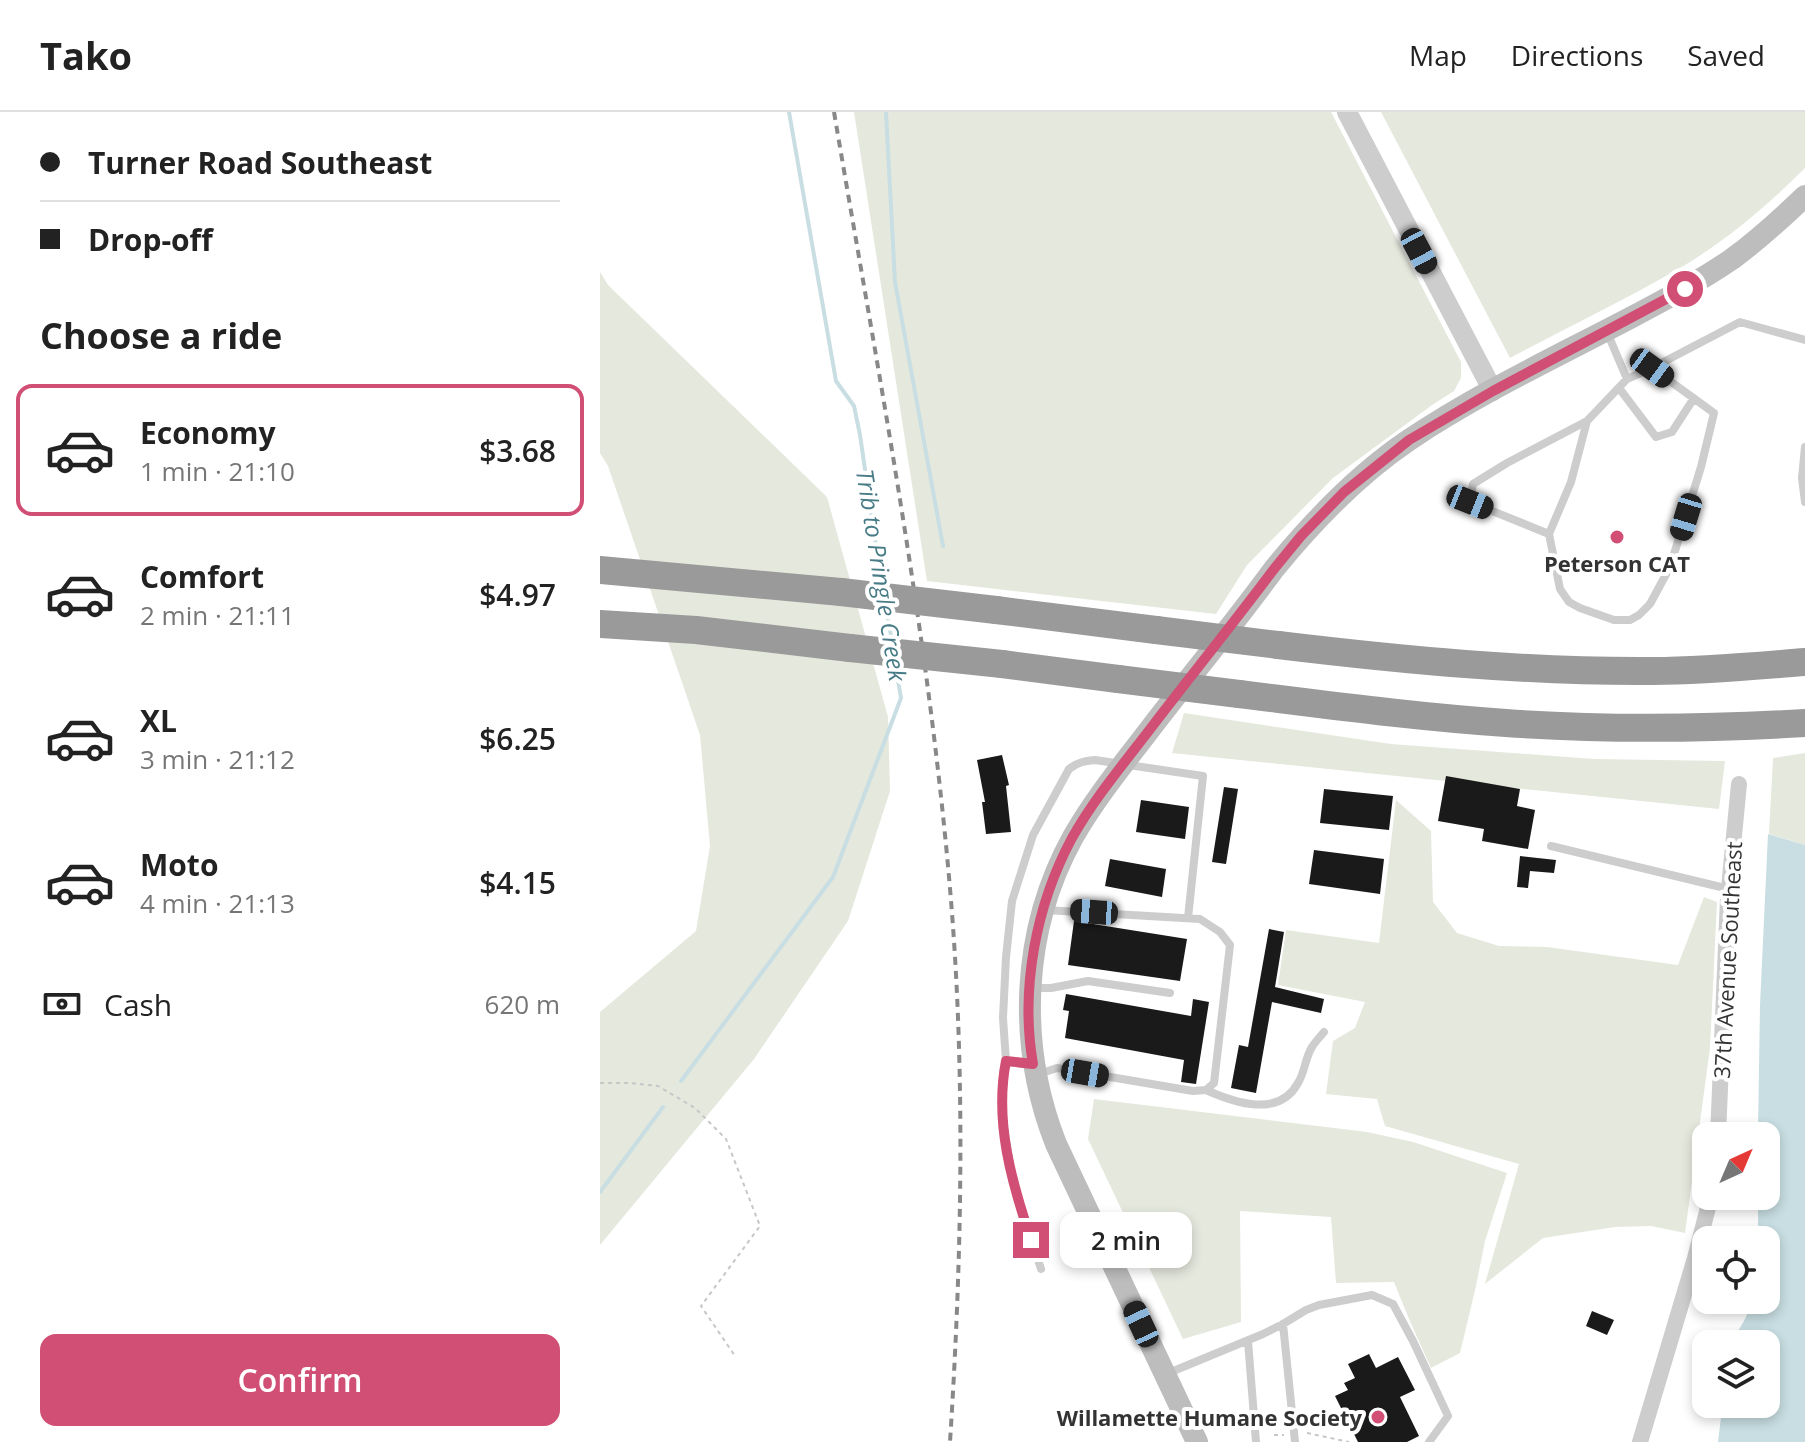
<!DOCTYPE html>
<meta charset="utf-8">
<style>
:root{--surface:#fff;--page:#f2f2f2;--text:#222;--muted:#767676;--line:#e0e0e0;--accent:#d14e74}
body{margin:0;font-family:"Open Sans",sans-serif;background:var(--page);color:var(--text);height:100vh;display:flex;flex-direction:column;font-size:30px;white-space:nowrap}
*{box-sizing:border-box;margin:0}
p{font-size:26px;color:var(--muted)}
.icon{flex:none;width:44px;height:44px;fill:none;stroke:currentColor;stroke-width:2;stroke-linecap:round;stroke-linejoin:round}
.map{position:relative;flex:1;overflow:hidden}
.details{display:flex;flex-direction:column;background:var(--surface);width:600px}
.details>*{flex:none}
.hud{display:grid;align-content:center;height:176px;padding:0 40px;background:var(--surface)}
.needle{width:52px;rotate:44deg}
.buttons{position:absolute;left:1092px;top:1010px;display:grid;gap:16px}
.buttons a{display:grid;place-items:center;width:88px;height:88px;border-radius:16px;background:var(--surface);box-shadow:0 4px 12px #0003;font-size:40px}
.end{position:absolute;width:36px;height:36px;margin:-18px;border:10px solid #d14e74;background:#fff;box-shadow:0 0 0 4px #fff}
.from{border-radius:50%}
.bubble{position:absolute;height:56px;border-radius:16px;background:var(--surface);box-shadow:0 4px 12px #0003;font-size:26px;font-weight:600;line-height:56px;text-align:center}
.car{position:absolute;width:24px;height:48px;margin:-24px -12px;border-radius:10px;box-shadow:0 0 6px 2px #0007;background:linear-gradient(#222 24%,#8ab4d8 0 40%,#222 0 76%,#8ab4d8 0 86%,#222 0)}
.hud b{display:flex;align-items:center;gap:28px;height:76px;font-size:30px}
.hud b+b{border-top:2px solid var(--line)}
.hud i{width:20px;height:20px;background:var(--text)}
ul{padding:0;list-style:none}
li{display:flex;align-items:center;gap:24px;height:132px;margin:0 16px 12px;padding:0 24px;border:4px solid transparent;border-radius:16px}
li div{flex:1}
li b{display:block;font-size:30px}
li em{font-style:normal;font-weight:600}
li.on{border-color:var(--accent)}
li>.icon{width:72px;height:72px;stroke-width:1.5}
h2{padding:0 40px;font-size:36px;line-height:96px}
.pay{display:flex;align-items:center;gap:20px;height:88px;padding:0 40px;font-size:30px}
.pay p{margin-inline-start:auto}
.action{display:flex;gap:16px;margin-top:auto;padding:16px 40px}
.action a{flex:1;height:92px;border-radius:16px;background:var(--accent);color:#fff;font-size:32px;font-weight:600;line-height:92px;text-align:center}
header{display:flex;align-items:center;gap:48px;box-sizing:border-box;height:112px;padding:0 40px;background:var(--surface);border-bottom:2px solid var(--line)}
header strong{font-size:38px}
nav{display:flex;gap:44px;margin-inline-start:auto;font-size:28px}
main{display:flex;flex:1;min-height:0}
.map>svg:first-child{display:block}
.green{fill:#e5e8dd}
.water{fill:#c8dee2}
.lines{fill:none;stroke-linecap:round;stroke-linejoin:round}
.stream{stroke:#c8dee2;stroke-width:4}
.building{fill:#1a1a1a}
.path{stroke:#c7c7c7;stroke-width:2;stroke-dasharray:4 4;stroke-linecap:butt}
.service{stroke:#cdcdcd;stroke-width:8}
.minor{stroke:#cdcdcd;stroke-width:16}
.tertiary{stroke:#cdcdcd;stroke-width:20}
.secondary{stroke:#bdbdbd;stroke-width:22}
.motorway{stroke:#9a9a9a;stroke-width:28}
.rail{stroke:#888;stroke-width:4;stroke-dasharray:8 6;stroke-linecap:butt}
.motorway-bridge{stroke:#9a9a9a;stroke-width:28}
.route{stroke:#d14e74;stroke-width:10}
.poi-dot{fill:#d14e74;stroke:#fff;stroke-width:3}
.labels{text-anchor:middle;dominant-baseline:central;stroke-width:8;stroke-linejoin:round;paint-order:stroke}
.poi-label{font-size:22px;font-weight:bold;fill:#333;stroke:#fff}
.street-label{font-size:22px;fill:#333;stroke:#fff}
.water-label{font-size:24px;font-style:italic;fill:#477b86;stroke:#fff}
</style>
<header>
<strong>Tako</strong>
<nav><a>Map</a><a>Directions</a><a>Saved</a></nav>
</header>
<main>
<section class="details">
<div class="hud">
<b><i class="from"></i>Turner Road Southeast</b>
<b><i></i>Drop-off</b>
</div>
<h2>Choose a ride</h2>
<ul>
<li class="on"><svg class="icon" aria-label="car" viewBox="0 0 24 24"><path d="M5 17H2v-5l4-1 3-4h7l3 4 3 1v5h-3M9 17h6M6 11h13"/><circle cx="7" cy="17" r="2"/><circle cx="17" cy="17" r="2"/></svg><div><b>Economy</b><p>1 min · 21:10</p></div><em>$3.68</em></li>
<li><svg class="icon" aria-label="car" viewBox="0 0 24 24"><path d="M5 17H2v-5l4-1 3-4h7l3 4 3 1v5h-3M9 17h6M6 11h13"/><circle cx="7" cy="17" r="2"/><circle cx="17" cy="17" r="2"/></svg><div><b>Comfort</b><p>2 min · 21:11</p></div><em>$4.97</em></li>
<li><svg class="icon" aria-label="car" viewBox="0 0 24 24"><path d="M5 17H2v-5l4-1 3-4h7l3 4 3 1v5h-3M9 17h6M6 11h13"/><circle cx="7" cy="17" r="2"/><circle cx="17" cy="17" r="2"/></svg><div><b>XL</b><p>3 min · 21:12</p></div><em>$6.25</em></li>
<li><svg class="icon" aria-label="car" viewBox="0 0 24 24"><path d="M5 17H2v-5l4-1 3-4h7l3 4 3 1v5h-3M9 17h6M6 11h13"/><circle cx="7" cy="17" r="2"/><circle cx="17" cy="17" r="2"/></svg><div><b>Moto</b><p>4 min · 21:13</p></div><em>$4.15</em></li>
</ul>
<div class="pay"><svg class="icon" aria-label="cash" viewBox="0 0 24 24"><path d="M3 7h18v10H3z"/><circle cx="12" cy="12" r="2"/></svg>Cash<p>620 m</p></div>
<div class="action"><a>Confirm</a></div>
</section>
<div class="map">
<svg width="1205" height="1330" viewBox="0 0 1205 1330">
<rect width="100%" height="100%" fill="#fff"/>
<path class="green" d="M254 0H731L861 250V266L854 279 832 293 733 366 647 453 616 502 327 469Z
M781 0H1205V56C1167 94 1126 129 1080 156 1025 188 966 216 910 246Z
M0 160 8 173 227 385 288 605 290 679 248 809 154 947 0 1133V900L96 819 110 734 100 623 8 354 0 341Z
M584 601 791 632 994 647 1125 649 1119 697 572 641Z
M1205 641V733L1169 722 1173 646Z
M796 688 831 719 833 790 857 821 899 834 947 835 1078 853 1104 785 1117 790 1110 936 1085 1121 1051 1114 1015 1115 943 1126 885 1172 919 1052 785 1014 777 987 726 982 733 929 755 916 765 890 678 873 686 818 779 831Z
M494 987 767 1020 813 1030 907 1061 885 1129 876 1174 860 1241 831 1256 809 1207 794 1170 736 1171 731 1105 640 1099 641 1210 583 1227 488 1027Z"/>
<path class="water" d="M1168 722 1205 733V1330H1118L1122 1297 1127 1292H1166V1232H1133L1132 1227C1141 1215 1149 1203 1151 1188H1166V1128H1158V1084H1166V1024H1158V1020L1160 893Z"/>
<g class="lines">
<path class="stream" d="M189 0 236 269 254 294 260 323 282 475
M286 0 295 170 343 434
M286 495 292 530
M81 969 233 765 301 586 295 551
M0 1080 63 995"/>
</g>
<path class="building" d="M402 643 409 673 406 674 411 720 386 722 382 690H385L377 648Z
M846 664 920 677 917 694 935 698 928 737 882 729 884 717 838 709Z
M624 675 638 677 626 752 612 750Z
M724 677 793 684 789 718 720 711Z
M541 688 589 695 585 727 536 720Z
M714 738 784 747 780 782 709 772Z
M920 744 956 748 954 761 930 759 928 776 917 775Z
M510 747 566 757 562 785 505 774Z
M474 809 587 827 580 869 468 853Z
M669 817 684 820 675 875 724 887 721 901 672 890 656 981 631 976 639 933 648 935Z
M466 882 591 904 593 887 609 890 596 972 581 970 584 948 465 926 469 899 463 898Z
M992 1199 1014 1208 1007 1223 986 1214Z
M769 1242 776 1256 798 1245 815 1278 800 1285 819 1324 807 1330H758L735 1284 748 1278 744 1271 755 1266 748 1252Z"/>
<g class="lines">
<path class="path" d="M0 971H30L58 974 95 996 126 1027 160 1114 101 1194 135 1244
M707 1321 749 1330
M674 1323H684"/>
<path class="service" d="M1052 256 1140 210 1205 228
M1019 276 1056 325 1072 320 1094 286
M987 309 971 370 949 422 870 390 873 372 907 351 987 309 1027 267
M1205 335 1202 366 1205 390
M949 422 960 477 969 490 980 496 1014 508H1030L1039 503 1050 492 1070 455 1101 355 1114 301 1052 256 1027 267 1007 220
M951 734 1129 777
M431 876H451L488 869 570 881
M406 949 433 952
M436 963 457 956 593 979 606 978 614 971 630 833 620 820 600 807 445 798
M606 978C635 991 679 1006 698 971 705 960 705 946 712 935 715 930 720 925 724 920
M441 1157 413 1070 402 1004 403 963 406 949 403 906 406 845 412 789 433 723 469 657C478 650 485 649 495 648L603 664 588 806
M683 1212 695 1330
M648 1229 656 1330
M566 1262 663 1222 683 1212 706 1198 719 1193 772 1183 793 1192 813 1229 848 1304 829 1330"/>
<path class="minor" d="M1118 1024 1128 786 1139 672
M1040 1330 1095 1146 1111 1084"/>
<path class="tertiary" d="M747 0 893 279"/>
<path class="secondary" d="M597 1330 456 1032C417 933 421 819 473 725 494 688 521 655 547 621 589 566 633 513 674 457 714 408 757 363 809 328 879 281 958 244 1032 205 1066 187 1100 169 1132 147 1158 128 1182 106 1205 84"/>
<path class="motorway" d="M0 458 241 480
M396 498 556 518
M0 512 96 518 250 536
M678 533C803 548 927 560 1053 559 1104 559 1155 554 1205 550
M402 552 518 567
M639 582C728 593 817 605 906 611 1006 618 1105 617 1205 611"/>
<path class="rail" d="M234 0C277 254 326 508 349 765 366 953 362 1142 350 1330"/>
<path class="motorway-bridge" d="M241 480 396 498
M556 518 678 533
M250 536 402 552
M518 567 639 582"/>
</g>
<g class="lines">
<path class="route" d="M431 1128C412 1071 394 1010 406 949L433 952C420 877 436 793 472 726 495 685 526 649 554 612 594 560 635 509 674 457L701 424 744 380 809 328 893 279 1085 177"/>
</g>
<g class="poi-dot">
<circle cx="1017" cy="425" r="8"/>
<circle cx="778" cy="1305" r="8"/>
</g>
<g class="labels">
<g class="poi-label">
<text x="1017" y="451">Peterson CAT</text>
<text x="762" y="1305" text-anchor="end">Willamette Humane Society</text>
</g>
<g class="street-label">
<text transform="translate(1127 848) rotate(-87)">37th Avenue Southeast</text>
</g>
<g class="water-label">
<text transform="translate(282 463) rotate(81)">Trib to Pringle Creek</text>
</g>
</g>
</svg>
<div class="buttons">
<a><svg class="needle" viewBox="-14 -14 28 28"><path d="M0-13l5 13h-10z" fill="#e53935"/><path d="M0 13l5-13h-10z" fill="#767676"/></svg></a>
<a><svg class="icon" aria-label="locate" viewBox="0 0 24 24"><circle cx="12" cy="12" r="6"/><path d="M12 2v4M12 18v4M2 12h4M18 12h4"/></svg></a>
<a><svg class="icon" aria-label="layers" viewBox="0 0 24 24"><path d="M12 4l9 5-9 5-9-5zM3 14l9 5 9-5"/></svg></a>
</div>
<i class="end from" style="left:1085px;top:177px"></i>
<i class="end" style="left:431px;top:1128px"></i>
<div class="bubble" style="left:460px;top:1100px;width:132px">2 min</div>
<i class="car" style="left:819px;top:139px;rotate:152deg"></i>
<i class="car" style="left:1052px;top:256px;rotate:126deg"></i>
<i class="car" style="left:870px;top:390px;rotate:112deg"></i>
<i class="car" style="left:1086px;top:405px;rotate:197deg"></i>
<i class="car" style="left:494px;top:800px;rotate:274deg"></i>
<i class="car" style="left:485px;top:961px;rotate:100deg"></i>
<i class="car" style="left:541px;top:1212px;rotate:335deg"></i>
</div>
</main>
